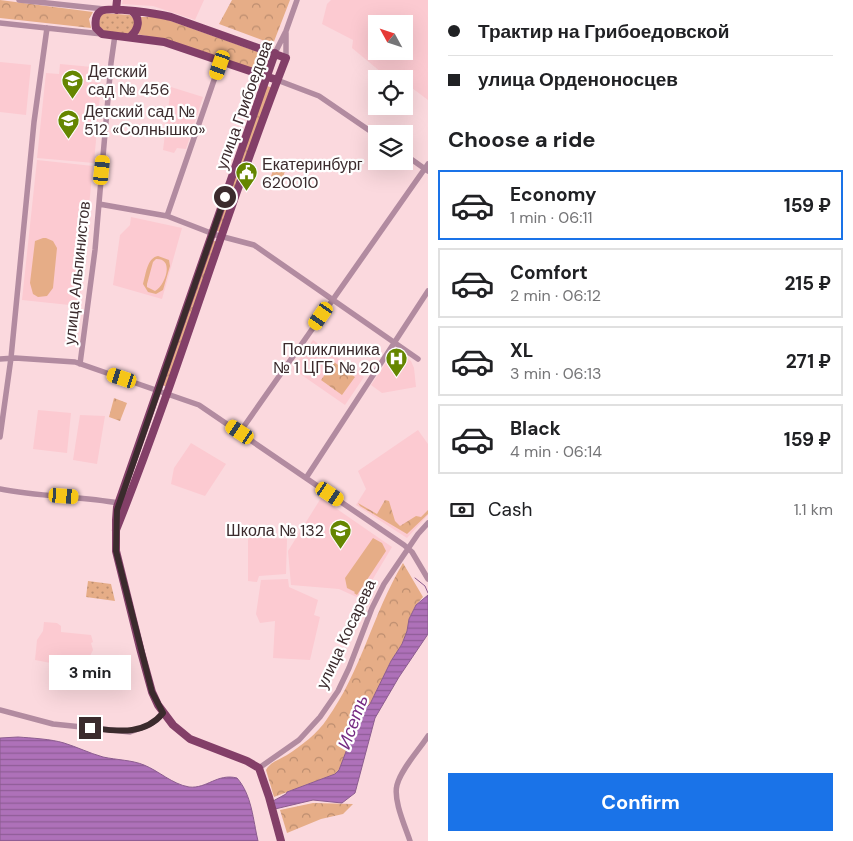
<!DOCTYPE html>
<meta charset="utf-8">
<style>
:root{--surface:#fff;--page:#f6f6f6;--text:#202124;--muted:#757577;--line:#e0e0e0;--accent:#1a73e8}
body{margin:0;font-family:"DM Sans",sans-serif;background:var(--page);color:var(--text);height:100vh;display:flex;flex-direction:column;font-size:19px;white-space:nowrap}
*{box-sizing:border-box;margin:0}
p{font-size:16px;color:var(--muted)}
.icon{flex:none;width:28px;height:28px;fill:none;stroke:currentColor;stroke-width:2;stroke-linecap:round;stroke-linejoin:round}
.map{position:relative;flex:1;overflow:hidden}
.details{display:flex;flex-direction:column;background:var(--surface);width:425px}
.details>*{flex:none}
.banner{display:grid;align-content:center;height:110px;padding:0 20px;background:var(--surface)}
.needle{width:32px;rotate:310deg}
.tools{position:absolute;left:368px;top:15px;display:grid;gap:10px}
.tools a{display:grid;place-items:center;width:45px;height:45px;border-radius:0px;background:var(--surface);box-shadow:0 5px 20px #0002;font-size:25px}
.end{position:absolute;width:22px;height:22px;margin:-11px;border:6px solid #3b2b2d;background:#fff;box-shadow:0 0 0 2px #fff}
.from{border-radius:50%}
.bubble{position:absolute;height:35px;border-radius:0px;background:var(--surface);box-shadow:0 5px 20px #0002;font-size:16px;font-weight:700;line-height:35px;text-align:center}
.car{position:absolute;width:15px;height:30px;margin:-15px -8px;border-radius:6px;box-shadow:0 0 4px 1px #0007;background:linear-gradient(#f5c518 24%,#345 0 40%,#f5c518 0 76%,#345 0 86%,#f5c518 0)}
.banner b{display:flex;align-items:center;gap:18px;height:48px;font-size:19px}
.banner b+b{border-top:1px solid var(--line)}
.banner i{width:12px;height:12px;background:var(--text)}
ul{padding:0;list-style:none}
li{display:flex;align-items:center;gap:15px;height:70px;margin:0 10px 8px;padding:0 10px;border:2px solid var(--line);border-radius:0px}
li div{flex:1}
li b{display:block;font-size:19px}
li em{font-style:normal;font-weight:700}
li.current{border-color:var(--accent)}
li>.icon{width:45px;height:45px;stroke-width:1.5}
h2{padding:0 20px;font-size:22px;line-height:60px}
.pay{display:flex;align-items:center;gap:12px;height:55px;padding:0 20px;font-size:19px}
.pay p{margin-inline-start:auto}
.action{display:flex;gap:10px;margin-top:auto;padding:10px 20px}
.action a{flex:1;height:58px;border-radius:0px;background:var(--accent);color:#fff;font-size:20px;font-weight:700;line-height:58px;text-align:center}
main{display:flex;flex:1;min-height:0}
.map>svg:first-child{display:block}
.built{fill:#fccad1;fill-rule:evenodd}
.grass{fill:url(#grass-dots)}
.park{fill:url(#park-crowns)}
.pitch{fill:#e6ad87;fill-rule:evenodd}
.water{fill:url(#water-rules);stroke:#8c5c8f}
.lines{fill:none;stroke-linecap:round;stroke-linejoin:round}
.stream{stroke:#8c5c8f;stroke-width:1}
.minor{stroke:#b28ba0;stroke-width:5.5}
.major{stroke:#833f68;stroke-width:8}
.route{stroke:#3b2b2d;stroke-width:6}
.labels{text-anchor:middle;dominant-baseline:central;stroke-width:4.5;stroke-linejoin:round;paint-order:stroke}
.poi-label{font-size:16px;fill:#3b2b2d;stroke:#fff;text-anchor:start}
.street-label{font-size:16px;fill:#3b2b2d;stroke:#fff}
.water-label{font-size:18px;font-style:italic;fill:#762b83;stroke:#fff}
</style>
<main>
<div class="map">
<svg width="428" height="841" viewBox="0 0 428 841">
<defs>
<pattern id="grass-dots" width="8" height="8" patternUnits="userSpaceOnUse" patternTransform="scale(1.25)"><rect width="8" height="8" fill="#e6ad87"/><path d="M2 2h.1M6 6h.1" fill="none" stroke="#bc8d6f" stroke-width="1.8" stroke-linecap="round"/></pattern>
<pattern id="park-crowns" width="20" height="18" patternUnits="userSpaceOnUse" patternTransform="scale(1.25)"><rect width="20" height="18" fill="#e6ad87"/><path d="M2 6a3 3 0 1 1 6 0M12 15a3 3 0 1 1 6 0" fill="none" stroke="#bc8d6f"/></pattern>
<pattern id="water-rules" width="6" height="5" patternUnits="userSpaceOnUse" patternTransform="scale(1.25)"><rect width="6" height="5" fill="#ae71b9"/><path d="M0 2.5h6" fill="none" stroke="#8f5d97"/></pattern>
</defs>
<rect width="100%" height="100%" fill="#fbd9de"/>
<path class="built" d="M123 0H204L195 20 153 6 122 4Z
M331 0H428V100L404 82V79H399L381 72 352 48 353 40 322 24 327 4ZM376 24H404V51H376Z
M0 62 31 65 26 115 0 112Z
M60 64 92 67 90 82 101 83 94 163 37 158 46 73 59 74Z
M171 87 203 97 186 149 177 148 174 153 163 150Z
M37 160 93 166 79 306 22 300Z
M131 217 182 228 162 299 113 285 120 235 130 225Z
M313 340 364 377 345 405 293 369Z
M394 351H397L411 361 414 368 416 387 382 393 371 385Z
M38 410 71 413 67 453 33 449Z
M80 415 105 416 97 464 73 460Z
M418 430 428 444V515L407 538 356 505 366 489 358 471Z
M191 443 226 464 205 496 171 484 174 468Z
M321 498 392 547 361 599 339 589 291 585 288 551Z
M248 537 287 539 286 574 259 576 257 582 248 581Z
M288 579 289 587 318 600 314 615 320 617 310 660 273 658 275 621 260 623 256 614 261 580Z
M44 622 57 623 61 626V632L91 635 93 642 91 643 93 650 89 658 75 659 56 664 35 660 37 640 43 631Z"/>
<path class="grass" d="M103 13 130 15 134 19 136 29 129 34 102 32 98 29 100 17Z
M88 581 111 584 115 601 86 597Z"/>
<path class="park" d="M0 0 93 12 89 19 91 28 0 18Z
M232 0H290L273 44 219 24Z
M139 17H154L168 20 264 54 269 62 266 69 259 72 166 40 137 34Z
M267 86 273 88 220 232 215 230Z
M211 240 218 242 168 387 162 385Z
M334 362 355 377 342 395 321 380Z
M114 398 127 403 120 421 109 417Z
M385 500 389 501 395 521 400 526 416 516 421 517 428 510V514L407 534 360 506 358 503 377 514Z
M403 563 423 597 416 605 409 619 407 631 402 644 391 661 370 704 362 712 355 728 341 767 335 774 274 797 266 770C270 762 279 760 287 755 301 746 318 733 327 719 361 672 373 613 403 563Z
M313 803 353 804 343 814 321 819 287 833 280 810Z"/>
<path class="pitch" d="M277 159 288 162 281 183 270 179Z
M43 238H46L53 241 57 248 53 288 47 296 38 297 33 294 30 283 35 241Z
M158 256 169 260 170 266 163 290 156 294 148 292 143 284C146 274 147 258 158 256ZM156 259C175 258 165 286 155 291L147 287V284L153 262Z
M373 538 382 543 386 551 357 595 354 593 355 592 347 588 345 578Z"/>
<path class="water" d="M428 595V634L399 677 375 718 355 793 342 803 313 800 275 809 273 801 286 794 287 792 335 774 339 770 355 728 362 712 370 704 391 661 402 644 407 631 409 619 416 605Z
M18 737C31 738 51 739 64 743 77 747 89 753 103 757 117 760 132 760 144 765 159 771 172 784 189 787 207 789 217 773 237 778 252 795 253 820 258 841H0V738Z"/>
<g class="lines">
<path class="stream" d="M415 578 425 586 428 593"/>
<path class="minor" d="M19 0 104 9
M0 23 102 34
M275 53 286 31 297 0
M286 58V33
M277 80 319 96 376 135
M404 154 428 171
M99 204 167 216 216 235 254 245 418 359
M167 216 221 60
M0 359 15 358 75 362 199 405 404 545 412 552 428 579
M80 364 95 250 111 63 115 35
M240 432 428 164
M0 437 11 358 34 122 47 28
M306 478 428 291
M0 489C39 497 79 496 119 503
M0 710 53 724 130 732 149 725 157 720 163 713
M259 768 299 740 320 717 338 691 349 668 372 608 384 584 418 534 428 523
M410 841C405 826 393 800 397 785 401 769 419 750 428 736"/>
<path class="major" d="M116 10 117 0
M130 37C139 29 141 19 132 11
M275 53 117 507 116 520V551L141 652 152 692 158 705 173 725 190 739 247 761 259 768 269 797 281 841
M116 530C178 375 225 214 286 58L171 17C158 14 111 6 101 11 95 15 95 22 96 28L102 34 164 42 277 80"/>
</g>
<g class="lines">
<path class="route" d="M90 728C117 731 144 736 163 713L152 692 116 551 117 510 225 197"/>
</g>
<defs>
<symbol id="school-pin" viewBox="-11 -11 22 30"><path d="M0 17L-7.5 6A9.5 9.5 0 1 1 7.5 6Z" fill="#658600" stroke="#fff"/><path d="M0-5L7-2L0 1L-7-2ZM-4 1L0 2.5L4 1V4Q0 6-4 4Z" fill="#fff"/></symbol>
<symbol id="civic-pin" viewBox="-11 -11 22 30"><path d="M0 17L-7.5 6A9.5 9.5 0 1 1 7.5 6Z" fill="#658600" stroke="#fff"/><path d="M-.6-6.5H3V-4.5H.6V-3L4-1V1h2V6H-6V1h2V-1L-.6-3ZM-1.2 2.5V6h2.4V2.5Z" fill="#fff"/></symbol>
<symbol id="hospital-pin" viewBox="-11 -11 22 30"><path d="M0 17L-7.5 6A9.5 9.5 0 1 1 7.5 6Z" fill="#658600" stroke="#fff"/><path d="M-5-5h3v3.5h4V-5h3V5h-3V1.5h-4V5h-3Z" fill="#fff"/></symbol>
</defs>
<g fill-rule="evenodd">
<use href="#school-pin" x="60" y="68" width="25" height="34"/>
<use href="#school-pin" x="56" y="108" width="25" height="34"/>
<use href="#civic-pin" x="234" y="160" width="25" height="34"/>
<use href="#hospital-pin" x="384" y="346" width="25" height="34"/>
<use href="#school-pin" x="328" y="518" width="25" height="34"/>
</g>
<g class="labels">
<g class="poi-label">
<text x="88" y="71">Детский<tspan x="88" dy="18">сад № 456</tspan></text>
<text x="84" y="111">Детский сад №<tspan x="84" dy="18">512 «Солнышко»</tspan></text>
<text x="262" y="164">Екатеринбург<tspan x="262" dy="18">620010</tspan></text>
<text x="380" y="349" text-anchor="end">Поликлиника<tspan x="380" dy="18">№ 1 ЦГБ № 20</tspan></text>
<text x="324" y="530" text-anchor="end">Школа № 132</text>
</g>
<g class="street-label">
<text transform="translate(244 105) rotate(-70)">улица Грибоедова</text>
<text transform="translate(77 273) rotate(-84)">улица Альпинистов</text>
<text transform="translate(346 634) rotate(-65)">улица Косарева</text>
</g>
<g class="water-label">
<text transform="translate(353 722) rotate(-70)">Исеть</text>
</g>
</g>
</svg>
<div class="tools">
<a><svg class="needle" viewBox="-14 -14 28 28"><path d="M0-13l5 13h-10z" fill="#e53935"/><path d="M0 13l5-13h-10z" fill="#757577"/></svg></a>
<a><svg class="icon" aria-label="locate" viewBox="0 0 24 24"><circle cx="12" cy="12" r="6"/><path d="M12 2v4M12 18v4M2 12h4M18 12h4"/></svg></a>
<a><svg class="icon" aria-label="layers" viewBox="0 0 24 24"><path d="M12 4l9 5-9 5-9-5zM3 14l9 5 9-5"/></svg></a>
</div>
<i class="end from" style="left:225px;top:197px"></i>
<i class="end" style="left:90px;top:728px"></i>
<div class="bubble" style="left:49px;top:655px;width:82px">3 min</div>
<i class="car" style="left:220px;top:65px;rotate:199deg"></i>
<i class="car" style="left:102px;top:170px;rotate:6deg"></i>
<i class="car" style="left:321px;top:316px;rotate:215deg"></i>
<i class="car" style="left:122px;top:378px;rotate:288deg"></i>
<i class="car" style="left:240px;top:432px;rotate:304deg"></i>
<i class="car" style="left:330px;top:494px;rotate:124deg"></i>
<i class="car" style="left:64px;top:496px;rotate:94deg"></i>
</div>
<section class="details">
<div class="banner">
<b><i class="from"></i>Трактир на Грибоедовской</b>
<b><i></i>улица Орденоносцев</b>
</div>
<h2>Choose a ride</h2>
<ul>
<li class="current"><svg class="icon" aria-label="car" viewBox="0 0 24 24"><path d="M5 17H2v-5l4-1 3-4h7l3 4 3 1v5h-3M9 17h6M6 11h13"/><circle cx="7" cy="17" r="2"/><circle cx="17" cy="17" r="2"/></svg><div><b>Economy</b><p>1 min · 06:11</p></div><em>159 ₽</em></li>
<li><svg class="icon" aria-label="car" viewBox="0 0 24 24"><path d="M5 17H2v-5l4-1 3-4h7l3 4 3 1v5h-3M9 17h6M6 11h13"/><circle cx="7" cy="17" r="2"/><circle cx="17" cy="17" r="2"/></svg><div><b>Comfort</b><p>2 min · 06:12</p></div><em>215 ₽</em></li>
<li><svg class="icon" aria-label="car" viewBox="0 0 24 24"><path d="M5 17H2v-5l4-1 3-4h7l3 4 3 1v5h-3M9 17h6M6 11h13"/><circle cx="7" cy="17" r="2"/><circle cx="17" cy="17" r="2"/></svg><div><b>XL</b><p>3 min · 06:13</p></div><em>271 ₽</em></li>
<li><svg class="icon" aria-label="car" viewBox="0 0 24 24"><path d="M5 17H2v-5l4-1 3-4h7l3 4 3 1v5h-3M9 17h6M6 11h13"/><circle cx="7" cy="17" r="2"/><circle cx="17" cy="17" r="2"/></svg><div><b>Black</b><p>4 min · 06:14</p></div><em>159 ₽</em></li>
</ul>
<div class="pay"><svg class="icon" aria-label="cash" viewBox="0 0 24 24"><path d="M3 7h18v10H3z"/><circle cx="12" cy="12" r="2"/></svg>Cash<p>1.1 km</p></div>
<div class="action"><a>Confirm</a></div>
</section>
</main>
